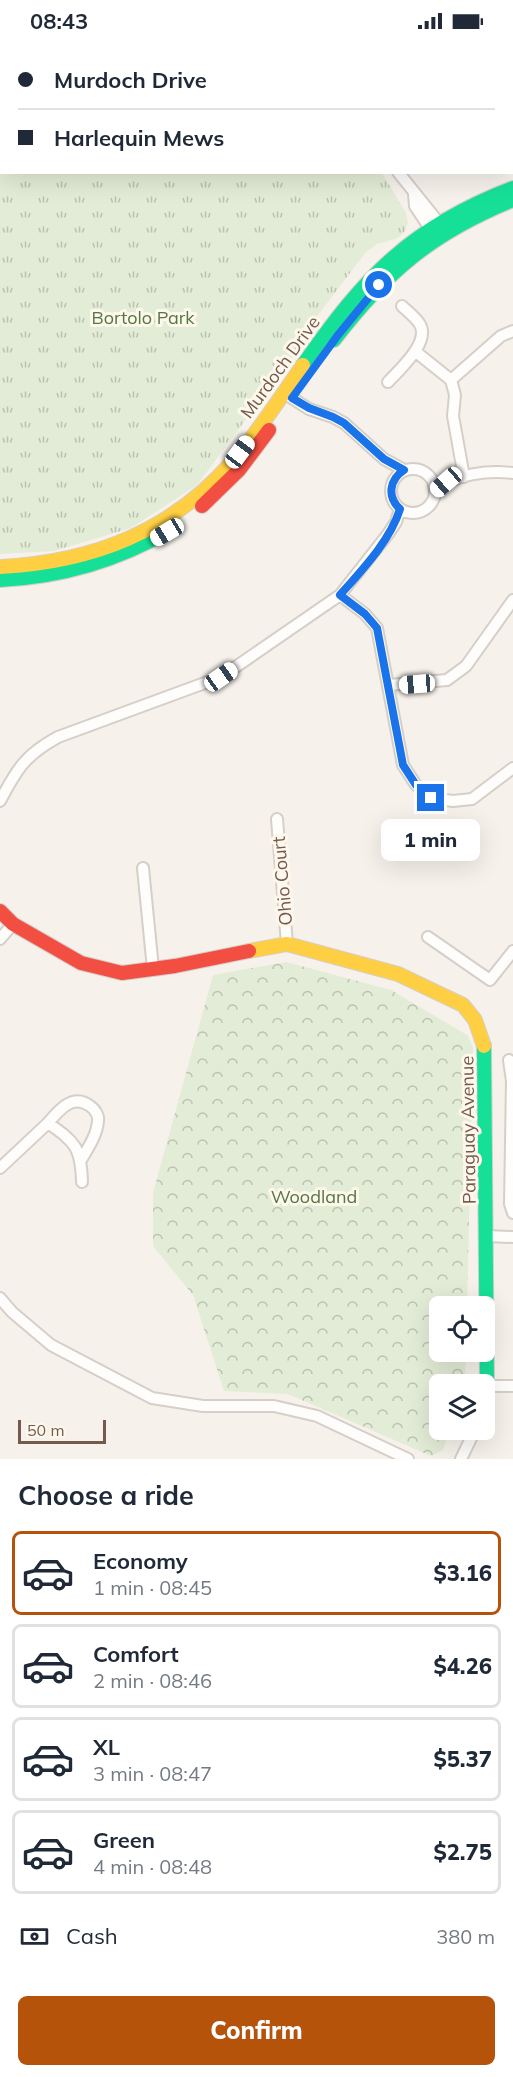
<!DOCTYPE html>
<meta charset="utf-8">
<style>
:root{--surface:#fff;--page:#f2f2f3;--text:#1f2937;--muted:#747a83;--line:#e0e1e3;--accent:#b45309}
body{margin:0;font-family:Mulish,sans-serif;background:var(--page);color:var(--text);height:100vh;display:flex;flex-direction:column;font-size:22px;white-space:nowrap}
*{box-sizing:border-box;margin:0}
p{font-size:20px;color:var(--muted)}
.icon{flex:none;width:33px;height:33px;fill:none;stroke:currentColor;stroke-width:2;stroke-linecap:round;stroke-linejoin:round}
.map{position:relative;height:1417px;overflow:hidden}
.side{display:flex;flex-direction:column;background:var(--surface);flex:1}
.side>*{flex:none}
.hud{position:absolute;left:0px;top:0px;width:513px;height:132px;box-shadow:0 6px 24px #0002;display:grid;align-content:center;height:132px;padding:0 18px;background:var(--surface)}
.tools{position:absolute;left:429px;top:1254px;display:grid;gap:12px}
.tools a{display:grid;place-items:center;width:66px;height:66px;border-radius:9px;background:var(--surface);box-shadow:0 6px 24px #0002;font-size:30px}
.scale{position:absolute;left:18px;bottom:15px;width:88px;box-sizing:border-box;padding-left:6px;border:3px solid #735a4c;border-top:0;font-size:16px;line-height:21px;white-space:nowrap;color:#735a4c;-webkit-text-stroke:4px #fef7ec;paint-order:stroke}
.end{position:absolute;width:27px;height:27px;margin:-14px;border:8px solid #1a73e8;background:#fff;box-shadow:0 0 0 3px #fff}
.from{border-radius:50%}
.bubble{position:absolute;height:42px;border-radius:9px;background:var(--surface);box-shadow:0 6px 24px #0002;font-size:20px;font-weight:800;line-height:42px;text-align:center}
.car{position:absolute;width:18px;height:36px;margin:-18px -9px;border-radius:8px;box-shadow:0 0 4px 2px #0007;background:linear-gradient(#fff 24%,#345 0 40%,#fff 0 76%,#345 0 86%,#fff 0)}
.hud b{display:flex;align-items:center;gap:21px;height:57px;font-size:22px}
.hud b+b{border-top:2px solid var(--line)}
.hud i{width:15px;height:15px;background:var(--text)}
ul{padding:0;list-style:none}
li{display:flex;align-items:center;gap:18px;height:84px;margin:0 12px 9px;padding:0 6px;border:3px solid var(--line);border-radius:9px}
li div{flex:1}
li b{display:block;font-size:22px}
li em{font-style:normal;font-weight:800}
li.on{border-color:var(--accent)}
li>.icon{width:54px;height:54px;stroke-width:1.5}
h2{padding:0 18px;font-size:27px;line-height:72px}
.pay{display:flex;align-items:center;gap:15px;height:66px;padding:0 18px;font-size:22px}
.pay p{margin-inline-start:auto}
.action{display:flex;gap:12px;margin-top:auto;padding:12px 18px}
.action a{flex:1;height:69px;border-radius:9px;background:var(--accent);color:#fff;font-size:24px;font-weight:800;line-height:69px;text-align:center}
.status{display:flex;justify-content:space-between;align-items:center;height:42px;padding:0 30px;background:var(--surface);direction:ltr}
.status svg{height:16px;fill:currentColor}
.map>svg:first-child{display:block}
.forest{fill:url(#forest-crowns)}
.park{fill:url(#park-tufts)}
.lines{fill:none;stroke-linecap:round;stroke-linejoin:round}
.street-casing{stroke:#d5cfc8;stroke-width:14}
.fast-casing{stroke:#d5cec8;stroke-width:16}
.slow-casing{stroke:#d5cec8;stroke-width:16}
.jam-casing{stroke:#d5cec8;stroke-width:16}
.street{stroke:#fefdfc;stroke-width:10}
.fast{stroke:#16e098;stroke-width:14}
.slow{stroke:#ffcf43;stroke-width:14}
.jam{stroke:#f24e42;stroke-width:14}
.route{stroke:#1a73e8;stroke-width:8}
.labels{text-anchor:middle;dominant-baseline:central;stroke-width:6;stroke-linejoin:round;paint-order:stroke}
.park-label{font-size:18px;fill:#547844;stroke:#fef7ec}
.street-label{font-size:18px;fill:#735a4c;stroke:#fef7ec}
</style>
<div class="status"><b>08:43</b><svg viewBox="0 0 49 12"><path d="M0 12V9h3v3zM5 12V6h3v6zM10 12V3h3v9zM15 12V0h3v12zM26 1h20v11H26zM47 4h2v5h-2z"/></svg></div>
<div class="map">
<svg width="513" height="1417" viewBox="0 0 513 1417">
<defs>
<pattern id="forest-crowns" width="20" height="18" patternUnits="userSpaceOnUse" patternTransform="scale(1.5)"><rect width="20" height="18" fill="#e3ecd6"/><path d="M2 6a3 3 0 1 1 6 0M12 15a3 3 0 1 1 6 0" fill="none" stroke="#bcc2b0"/></pattern>
<pattern id="park-tufts" width="24" height="20" patternUnits="userSpaceOnUse" patternTransform="scale(1.5)"><rect width="24" height="20" fill="#e3ecd6"/><path d="M3 7l-1-3M5 7V3M7 7l1-3M15 17l-1-3M17 17v-4M19 17l1-3" fill="none" stroke="#bcc2b0"/></pattern>
</defs>
<rect width="100%" height="100%" fill="#f6f2eb"/>
<path class="forest" d="M286 920 391 948 467 993 473 1005 467 1264H440V1310H466L465 1335 463 1342H440V1388H449L443 1408 431 1414 288 1352 224 1349 193 1253 153 1204V1151L213 933Z"/>
<path class="park" d="M0 0 257 1 2 2V130L382 131 406 171 408 180 405 189 398 196 377 202 366 210 318 273 300 305 197 443 131 486 54 509 0 512Z"/>
<g class="lines">
<defs>
<path id="street" d="M271 0 272 2
M398 130 443 186
M414 152 415 164 433 191
M416 310 451 338
M451 338 455 353 453 374 464 435
M451 338 501 294 513 289
M388 340C400 327 432 299 419 281 415 275 407 269 402 264
M284 351 309 367 333 375 344 381 384 417 404 428
M391 449a22 22 0 1 1 44 0a22 22 0 1 1-44 0Z
M436 448C454 432 489 428 513 431
M340 553 365 572 377 586 403 723 416 743 431 756 453 759 472 757 513 726
M389 643 447 638 466 624 513 558
M0 759C17 727 25 713 58 695L221 635 340 553 388 492 396 480 400 467
M277 777 287 902
M143 826 153 927
M428 895 490 938 513 909
M0 897 13 882
M509 1018 512 1039 510 1162 513 1171
M48 1081C59 1068 73 1051 90 1064 95 1067 99 1074 98 1079 97 1093 88 1106 81 1118
M0 1126 48 1081C75 1100 81 1105 82 1140
M487 1194 513 1195
M0 1256 12 1270 51 1303 152 1356 203 1364H274L317 1374 408 1417
M487 1344H513
M461 1417 475 1388"/>
<path id="fast" d="M334 298C387 229 432 191 513 158
M303 323C364 235 411 185 513 146
M0 538C61 535 115 520 168 489
M484 1352 487 1344 484 1004"/>
<path id="slow" d="M0 525C93 520 171 490 233 419 259 389 281 355 303 323
M249 909 287 902 398 932 463 963 475 978 484 1004"/>
<path id="jam" d="M202 464 239 428 269 388
M0 869 13 882 81 921 122 931 175 924 249 909"/>
</defs>
<use href="#street" class="street-casing"/>
<use href="#fast" class="fast-casing"/>
<use href="#slow" class="slow-casing"/>
<use href="#jam" class="jam-casing"/>
<use href="#street" class="street"/>
<use href="#fast" class="fast"/>
<use href="#slow" class="slow"/>
<use href="#jam" class="jam"/>
</g>
<g class="lines">
<path class="route" d="M379 243 338 293 292 356 309 366 333 375 344 381 384 417 404 428C389 438 387 455 400 467 390 499 362 528 340 553L365 572 377 586 403 723 416 743 431 756"/>
</g>
<g class="labels">
<g class="park-label">
<text x="143" y="275">Bortolo Park</text>
<text x="314" y="1154">Woodland</text>
</g>
<g class="street-label">
<text transform="translate(280 325) rotate(-54)">Murdoch Drive</text>
<text transform="translate(282 839) rotate(-95)">Ohio Court</text>
<text transform="translate(468 1088) rotate(-91)">Paraguay Avenue</text>
</g>
</g>
</svg>
<div class="tools">
<a><svg class="icon" aria-label="locate" viewBox="0 0 24 24"><circle cx="12" cy="12" r="6"/><path d="M12 2v4M12 18v4M2 12h4M18 12h4"/></svg></a>
<a><svg class="icon" aria-label="layers" viewBox="0 0 24 24"><path d="M12 4l9 5-9 5-9-5zM3 14l9 5 9-5"/></svg></a>
</div>
<div class="scale">50 m</div>
<i class="end from" style="left:379px;top:243px"></i>
<i class="end" style="left:431px;top:756px"></i>
<div class="bubble" style="left:381px;top:777px;width:99px">1 min</div>
<i class="car" style="left:240px;top:410px;rotate:37deg"></i>
<i class="car" style="left:446px;top:440px;rotate:229deg"></i>
<i class="car" style="left:167px;top:490px;rotate:239deg"></i>
<i class="car" style="left:221px;top:635px;rotate:55deg"></i>
<i class="car" style="left:417px;top:642px;rotate:266deg"></i>
<div class="hud">
<b><i class="from"></i>Murdoch Drive</b>
<b><i></i>Harlequin Mews</b>
</div>
</div>
<section class="side">
<h2>Choose a ride</h2>
<ul>
<li class="on"><svg class="icon" aria-label="car" viewBox="0 0 24 24"><path d="M5 17H2v-5l4-1 3-4h7l3 4 3 1v5h-3M9 17h6M6 11h13"/><circle cx="7" cy="17" r="2"/><circle cx="17" cy="17" r="2"/></svg><div><b>Economy</b><p>1 min · 08:45</p></div><em>$3.16</em></li>
<li><svg class="icon" aria-label="car" viewBox="0 0 24 24"><path d="M5 17H2v-5l4-1 3-4h7l3 4 3 1v5h-3M9 17h6M6 11h13"/><circle cx="7" cy="17" r="2"/><circle cx="17" cy="17" r="2"/></svg><div><b>Comfort</b><p>2 min · 08:46</p></div><em>$4.26</em></li>
<li><svg class="icon" aria-label="car" viewBox="0 0 24 24"><path d="M5 17H2v-5l4-1 3-4h7l3 4 3 1v5h-3M9 17h6M6 11h13"/><circle cx="7" cy="17" r="2"/><circle cx="17" cy="17" r="2"/></svg><div><b>XL</b><p>3 min · 08:47</p></div><em>$5.37</em></li>
<li><svg class="icon" aria-label="car" viewBox="0 0 24 24"><path d="M5 17H2v-5l4-1 3-4h7l3 4 3 1v5h-3M9 17h6M6 11h13"/><circle cx="7" cy="17" r="2"/><circle cx="17" cy="17" r="2"/></svg><div><b>Green</b><p>4 min · 08:48</p></div><em>$2.75</em></li>
</ul>
<div class="pay"><svg class="icon" aria-label="cash" viewBox="0 0 24 24"><path d="M3 7h18v10H3z"/><circle cx="12" cy="12" r="2"/></svg>Cash<p>380 m</p></div>
<div class="action"><a>Confirm</a></div>
</section>
